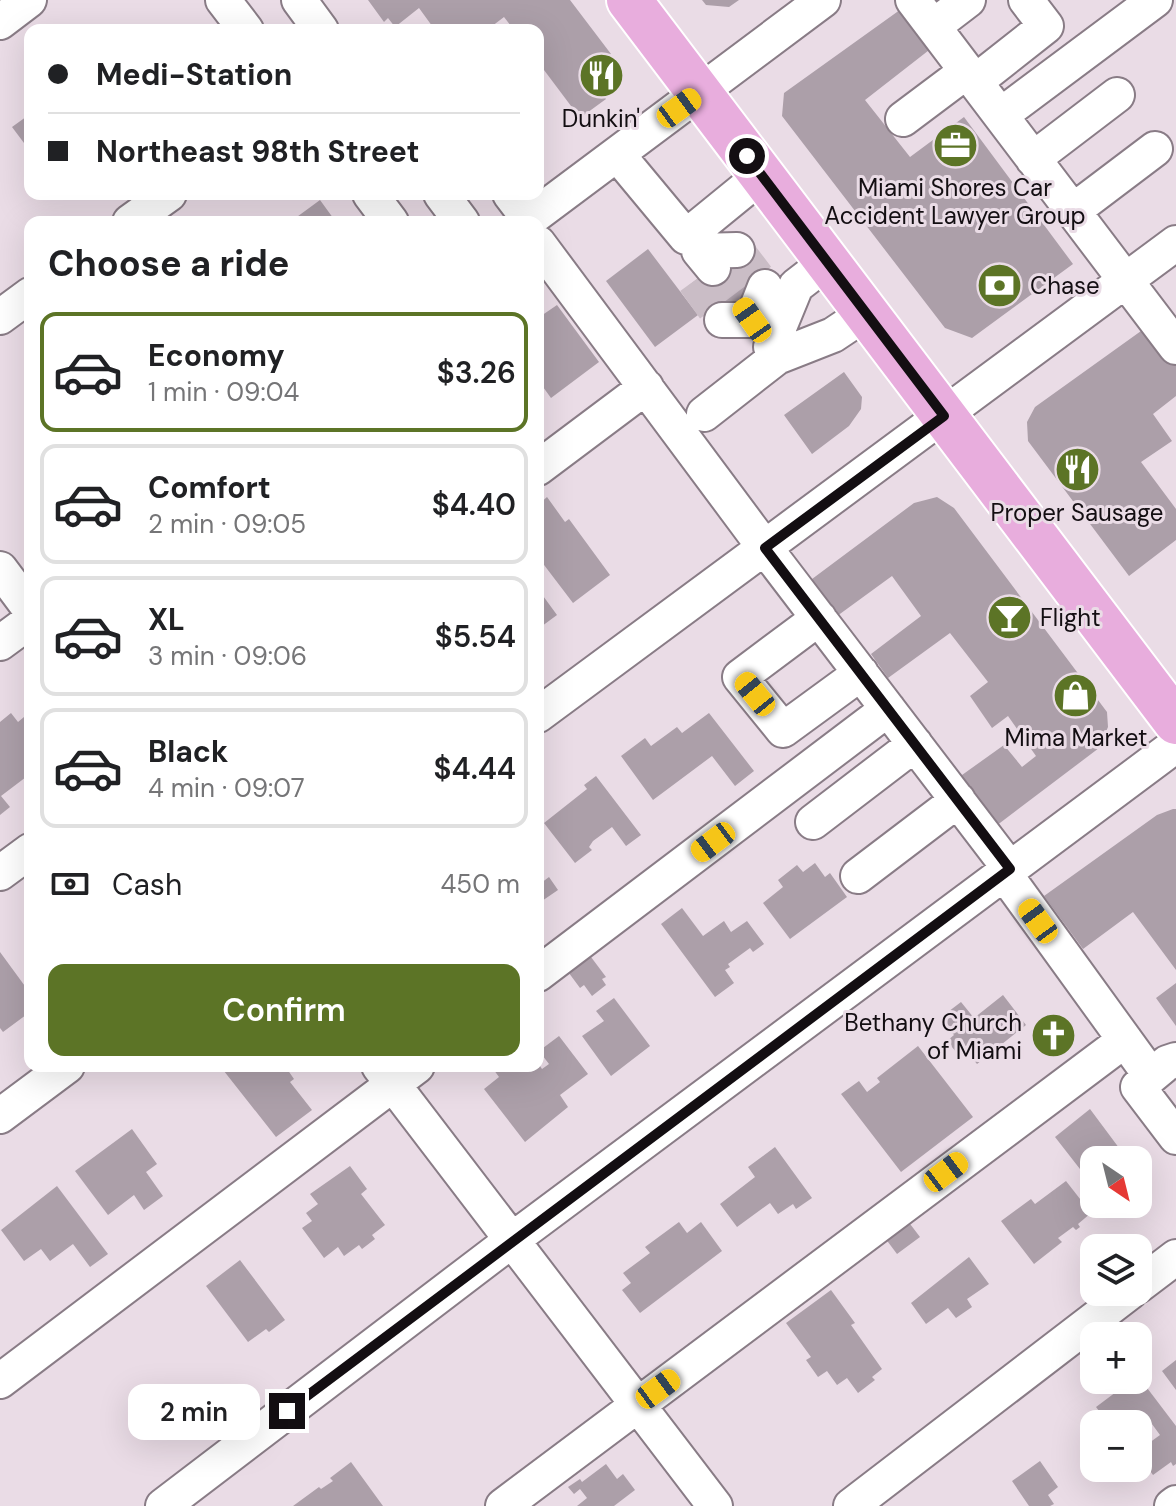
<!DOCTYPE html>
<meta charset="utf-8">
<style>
:root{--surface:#fff;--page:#f2f2f2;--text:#202124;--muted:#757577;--line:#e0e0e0;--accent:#5c7426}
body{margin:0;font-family:"DM Sans",sans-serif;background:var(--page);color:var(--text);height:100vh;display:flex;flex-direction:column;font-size:30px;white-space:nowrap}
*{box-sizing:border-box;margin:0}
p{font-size:26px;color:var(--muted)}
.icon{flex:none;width:44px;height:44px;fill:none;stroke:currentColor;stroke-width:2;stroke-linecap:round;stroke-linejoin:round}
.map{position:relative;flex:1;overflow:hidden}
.details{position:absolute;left:24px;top:216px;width:520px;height:856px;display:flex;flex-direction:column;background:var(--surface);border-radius:16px;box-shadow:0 8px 32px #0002}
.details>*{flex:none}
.guide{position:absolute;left:24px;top:24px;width:520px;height:176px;border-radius:16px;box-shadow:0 8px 32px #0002;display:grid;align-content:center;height:176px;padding:0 24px;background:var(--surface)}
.needle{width:52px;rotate:145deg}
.buttons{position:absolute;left:1080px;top:1146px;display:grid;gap:16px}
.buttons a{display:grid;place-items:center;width:72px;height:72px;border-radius:16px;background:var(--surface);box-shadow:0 8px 32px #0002;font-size:40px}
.end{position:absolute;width:36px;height:36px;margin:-18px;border:10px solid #130e12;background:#fff;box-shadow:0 0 0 4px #fff}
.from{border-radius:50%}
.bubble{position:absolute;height:56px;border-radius:16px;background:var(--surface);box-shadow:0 8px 32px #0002;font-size:26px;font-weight:600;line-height:56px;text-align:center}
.car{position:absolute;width:24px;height:48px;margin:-24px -12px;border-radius:10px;box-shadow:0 0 6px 2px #0007;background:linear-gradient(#f5c518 24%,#345 0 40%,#f5c518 0 76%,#345 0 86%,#f5c518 0)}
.guide b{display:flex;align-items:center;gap:28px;height:76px;font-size:30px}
.guide b+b{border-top:2px solid var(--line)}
.guide i{width:20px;height:20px;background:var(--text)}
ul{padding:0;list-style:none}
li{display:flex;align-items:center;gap:24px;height:120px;margin:0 16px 12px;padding:0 8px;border:4px solid var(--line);border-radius:16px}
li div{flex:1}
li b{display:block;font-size:30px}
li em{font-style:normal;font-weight:600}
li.on{border-color:var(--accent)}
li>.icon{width:72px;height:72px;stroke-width:1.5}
h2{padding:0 24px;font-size:36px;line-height:96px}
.pay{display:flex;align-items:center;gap:20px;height:88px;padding:0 24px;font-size:30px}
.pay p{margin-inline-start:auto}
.primary-button{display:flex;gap:16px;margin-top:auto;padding:16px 24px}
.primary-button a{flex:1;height:92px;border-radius:16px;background:var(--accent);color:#fff;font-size:32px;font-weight:600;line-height:92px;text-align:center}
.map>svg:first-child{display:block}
.building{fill:#ac9fa9}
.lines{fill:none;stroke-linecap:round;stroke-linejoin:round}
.minor-tunnel{stroke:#cabdc6;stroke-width:34;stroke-dasharray:34 17;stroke-linecap:butt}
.minor-casing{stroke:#897c86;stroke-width:38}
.major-casing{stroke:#fff;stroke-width:48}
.minor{stroke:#fff;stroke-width:34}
.major{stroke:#e8addd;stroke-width:44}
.route{stroke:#130e12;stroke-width:10}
.labels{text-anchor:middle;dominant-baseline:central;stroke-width:6;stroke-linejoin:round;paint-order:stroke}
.poi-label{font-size:24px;fill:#130e12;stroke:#eadce6}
</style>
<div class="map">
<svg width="1176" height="1506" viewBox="0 0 1176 1506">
<rect width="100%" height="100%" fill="#eadce6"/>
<path class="building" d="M368 0H570L611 54 608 57 617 69 616 87 604 96 606 99 580 118 538 62V30H514L504 17 487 30H435L419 8 395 27 388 18 384 22Z
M702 0H739L729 7 706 5Z
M904 7 933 47 865 100 910 157 964 117 1073 264 972 338 945 328 782 116 784 93Z
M30 114V151L12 127Z
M320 200 336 222H290Z
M742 245 770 284 717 324 688 286Z
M648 249 698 315 655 347 606 281Z
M557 305 599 362 551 398 538 380V318Z
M1148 326 1176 364V396L1153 414 1172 441 1141 462 1176 509V540L1129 576 1028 441 1027 422 1035 407Z
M844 372 862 397 861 409 849 426 812 454 784 415Z
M547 497 565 522 569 519 610 575 573 603 538 557V505Z
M937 497 954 508 1107 712 1108 727 1099 748 992 829 955 780 1004 745 1022 767 1036 756 1008 716 992 728 970 696 988 682 950 633 888 678 871 654 921 616 892 576 833 619 808 582 914 503Z
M538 589 557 615 538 629Z
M30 712V774L1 796 10 807 0 815V722L11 713 18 722Z
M709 713 754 771 735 786 712 756 653 800 621 756 645 738 651 746 677 727 682 733Z
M596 776 641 835 626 846 612 827 593 841 589 847 592 850 575 863 544 823 587 789 584 785Z
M1173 809H1176V970L1133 912 1083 949 1044 896 1157 815Z
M815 863 825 877 830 873 847 897 790 939 763 903 783 887 778 880 797 865 803 872Z
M549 877 558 890 539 903 538 879 541 883Z
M682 908 703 936 724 921 731 932 747 921 764 944 753 952 750 948 728 964 730 967 725 970 734 983 715 997 661 924Z
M585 949 606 977 602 979 606 985 592 996 584 985 580 988 563 965Z
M0 952 30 993V1012L3 1032 0 1028Z
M1176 983V1026L1156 998Z
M1003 995 1026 1025 977 1064 967 1052 961 1058 947 1041 954 1035 940 1018 961 1002 974 1018Z
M614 998 650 1046 611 1076 582 1036 604 1021 596 1011Z
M559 1036 588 1074 560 1095 568 1107 525 1142 484 1089 499 1077 491 1066H540L542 1069 549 1064 539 1051Z
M918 1046 973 1117 901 1172 841 1094 859 1081 867 1092 880 1082 877 1078Z
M220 1066H285L294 1079 290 1082 312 1110 276 1137Z
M1090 1109 1128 1160H1094V1187L1055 1137Z
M132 1129 157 1164 146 1172 163 1196 144 1210 134 1195 108 1215 75 1171Z
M775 1147 812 1198 796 1209 793 1204 778 1214 770 1203 737 1227 720 1204 755 1177 748 1167Z
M350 1166 367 1189 361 1194 385 1225 372 1235 375 1239 362 1249 359 1245 344 1256 338 1247 324 1258 302 1228 312 1221 306 1213 318 1204 310 1194Z
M1066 1181 1091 1213 1078 1224 1080 1227 1076 1230 1073 1227 1058 1238 1062 1242 1034 1264 1001 1221 1031 1199 1035 1204Z
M57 1186 108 1254 90 1267 73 1244 50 1261 41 1249 24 1261 1 1230Z
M904 1216 920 1237 897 1254 882 1234Z
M679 1222 687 1233 701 1222 722 1251 640 1313 622 1290 631 1283 623 1273 650 1253 645 1247Z
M969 1257 989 1284 967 1299 972 1307 956 1318 948 1308 926 1324 911 1303Z
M240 1260 285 1320 269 1332 266 1329 248 1342 206 1286Z
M831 1290 855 1323 851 1325 882 1369 872 1377 875 1380 858 1393 847 1378 837 1385 827 1371 818 1377 806 1360 811 1357 786 1323Z
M1176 1360V1390L1162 1371Z
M1138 1376 1176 1426V1464L1173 1466 1171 1462 1153 1475 1138 1454V1451L1160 1435 1149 1420 1138 1428V1424H1130L1125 1418 1117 1424H1109L1096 1407 1132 1380H1138Z
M1040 1461 1058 1487 1048 1495 1054 1504 1050 1506H1029L1012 1481Z
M351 1462 383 1506H293L319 1487 321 1489 333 1481 330 1478Z
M606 1464 617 1479 623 1474 635 1490 614 1506H577L587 1498 580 1489 574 1494 568 1487 580 1479 582 1482Z"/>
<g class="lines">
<path class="minor-tunnel" d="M737 250 765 287
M713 268 741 305
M694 281 722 320"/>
<defs>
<path id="minor" d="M223 0 246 30
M299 0 321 30
M913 0 1176 347
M0 22 29 0
M934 26 968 0
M975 82 1046 26 1026 0
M1001 115 1155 0
M903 119 967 71
M617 154 686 237 762 175
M1033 159 1117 95
M370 194 391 222
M441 194 462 222
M510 194 529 219
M1073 211 1155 149
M130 222 169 194
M526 222 823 0
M538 243 765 548 1010 869
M713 268 699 251 737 250
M0 317 30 295
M722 320H752L765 287
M771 347 796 286 827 262
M704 414 777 357 833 335 866 313
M538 468 646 387
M0 569 30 609
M819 618 740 677 783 730 861 673
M0 643 30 621
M538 715 1176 243
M813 822 915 744
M0 873 30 851
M1004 873 1151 1076
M858 876 958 800
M538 974 888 709
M1176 1060 1167 1063 1138 1087 1176 1137
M379 1066 715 1506
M0 1116 67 1066
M1138 1286 1176 1257
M0 1381 417 1066
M163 1506 512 1240 1176 745
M503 1506 1125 1040
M851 1506 1130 1292
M1172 1506 1176 1503"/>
<path id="major" d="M629 0 1176 722"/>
</defs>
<use href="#minor" class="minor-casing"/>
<use href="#major" class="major-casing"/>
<use href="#minor" class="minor"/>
<use href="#major" class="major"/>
</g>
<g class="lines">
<path class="route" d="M287 1411 1010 869 765 548 944 416 747 156"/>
</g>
<defs>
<symbol id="restaurant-disc" viewBox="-11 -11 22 22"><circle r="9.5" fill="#5c7426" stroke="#eadce6"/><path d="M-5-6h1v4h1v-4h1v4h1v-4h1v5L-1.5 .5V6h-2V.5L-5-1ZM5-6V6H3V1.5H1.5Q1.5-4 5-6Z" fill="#fff"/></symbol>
<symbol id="office-disc" viewBox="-11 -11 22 22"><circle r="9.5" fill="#5c7426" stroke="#eadce6"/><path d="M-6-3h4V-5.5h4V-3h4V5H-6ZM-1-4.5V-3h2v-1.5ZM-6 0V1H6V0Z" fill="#fff"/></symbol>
<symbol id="bank-disc" viewBox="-11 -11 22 22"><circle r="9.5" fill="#5c7426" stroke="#eadce6"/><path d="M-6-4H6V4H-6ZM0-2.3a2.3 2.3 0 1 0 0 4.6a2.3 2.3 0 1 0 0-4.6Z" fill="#fff"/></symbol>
<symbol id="bar-disc" viewBox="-11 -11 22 22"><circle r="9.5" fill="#5c7426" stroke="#eadce6"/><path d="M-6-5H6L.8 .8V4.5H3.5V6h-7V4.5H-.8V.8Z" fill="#fff"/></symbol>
<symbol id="shop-disc" viewBox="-11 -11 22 22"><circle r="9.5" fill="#5c7426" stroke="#eadce6"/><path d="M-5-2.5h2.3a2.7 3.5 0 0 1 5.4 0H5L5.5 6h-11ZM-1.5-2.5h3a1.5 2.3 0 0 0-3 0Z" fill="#fff"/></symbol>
<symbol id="church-disc" viewBox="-11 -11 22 22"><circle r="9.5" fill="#5c7426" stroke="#eadce6"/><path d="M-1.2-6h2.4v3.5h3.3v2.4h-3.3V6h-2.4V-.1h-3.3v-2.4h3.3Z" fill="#fff"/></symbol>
</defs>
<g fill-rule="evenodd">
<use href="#restaurant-disc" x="576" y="50" width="51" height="51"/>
<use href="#office-disc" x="930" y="120" width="51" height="51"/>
<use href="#bank-disc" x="974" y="260" width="51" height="51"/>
<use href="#restaurant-disc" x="1052" y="444" width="51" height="51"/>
<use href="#bar-disc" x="984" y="592" width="51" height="51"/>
<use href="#shop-disc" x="1050" y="670" width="51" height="51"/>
<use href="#church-disc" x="1028" y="1010" width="51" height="51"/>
</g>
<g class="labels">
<g class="poi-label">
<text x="601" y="118">Dunkin'</text>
<text x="955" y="187">Miami Shores Car<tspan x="955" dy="28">Accident Lawyer Group</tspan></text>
<text x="1030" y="285" text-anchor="start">Chase</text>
<text x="1077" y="512">Proper Sausage</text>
<text x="1040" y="617" text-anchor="start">Flight</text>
<text x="1076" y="737">Mima Market</text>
<text x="1022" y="1022" text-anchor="end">Bethany Church<tspan x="1022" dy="28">of Miami</tspan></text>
</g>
</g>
</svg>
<div class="buttons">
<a><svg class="needle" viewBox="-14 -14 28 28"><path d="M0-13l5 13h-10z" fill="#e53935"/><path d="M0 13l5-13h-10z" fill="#757577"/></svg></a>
<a><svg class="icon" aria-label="layers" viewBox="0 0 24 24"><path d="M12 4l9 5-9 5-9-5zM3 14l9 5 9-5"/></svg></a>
<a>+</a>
<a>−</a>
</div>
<i class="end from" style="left:747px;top:156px"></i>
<i class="end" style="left:287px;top:1411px"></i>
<div class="bubble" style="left:128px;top:1384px;width:132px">2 min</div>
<i class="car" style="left:679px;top:108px;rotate:54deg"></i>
<i class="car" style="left:752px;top:320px;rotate:325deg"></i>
<i class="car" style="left:755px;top:694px;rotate:321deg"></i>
<i class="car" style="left:713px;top:842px;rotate:233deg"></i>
<i class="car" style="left:1038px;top:921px;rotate:324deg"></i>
<i class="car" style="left:946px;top:1172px;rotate:53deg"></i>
<i class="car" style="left:658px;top:1389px;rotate:54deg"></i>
<div class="guide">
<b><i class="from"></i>Medi-Station</b>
<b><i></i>Northeast 98th Street</b>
</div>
<section class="details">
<h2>Choose a ride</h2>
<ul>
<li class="on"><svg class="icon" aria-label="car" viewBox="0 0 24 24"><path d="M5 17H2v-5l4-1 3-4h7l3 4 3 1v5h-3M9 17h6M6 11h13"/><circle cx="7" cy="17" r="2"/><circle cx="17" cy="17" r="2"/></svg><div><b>Economy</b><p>1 min · 09:04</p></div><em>$3.26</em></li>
<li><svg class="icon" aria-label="car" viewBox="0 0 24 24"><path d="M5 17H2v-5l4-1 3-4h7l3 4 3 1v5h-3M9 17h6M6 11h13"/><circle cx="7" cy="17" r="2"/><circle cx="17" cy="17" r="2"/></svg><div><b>Comfort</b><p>2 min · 09:05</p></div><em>$4.40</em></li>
<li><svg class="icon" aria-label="car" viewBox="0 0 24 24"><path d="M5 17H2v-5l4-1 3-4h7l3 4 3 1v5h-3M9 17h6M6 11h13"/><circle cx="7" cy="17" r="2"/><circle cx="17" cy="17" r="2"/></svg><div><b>XL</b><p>3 min · 09:06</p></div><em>$5.54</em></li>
<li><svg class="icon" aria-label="car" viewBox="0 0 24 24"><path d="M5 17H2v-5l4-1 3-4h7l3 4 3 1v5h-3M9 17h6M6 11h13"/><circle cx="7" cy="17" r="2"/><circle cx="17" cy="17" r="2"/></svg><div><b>Black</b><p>4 min · 09:07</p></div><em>$4.44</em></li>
</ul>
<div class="pay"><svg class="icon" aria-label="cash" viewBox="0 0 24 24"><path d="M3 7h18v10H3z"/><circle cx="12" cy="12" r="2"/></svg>Cash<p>450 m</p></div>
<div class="primary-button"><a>Confirm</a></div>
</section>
</div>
